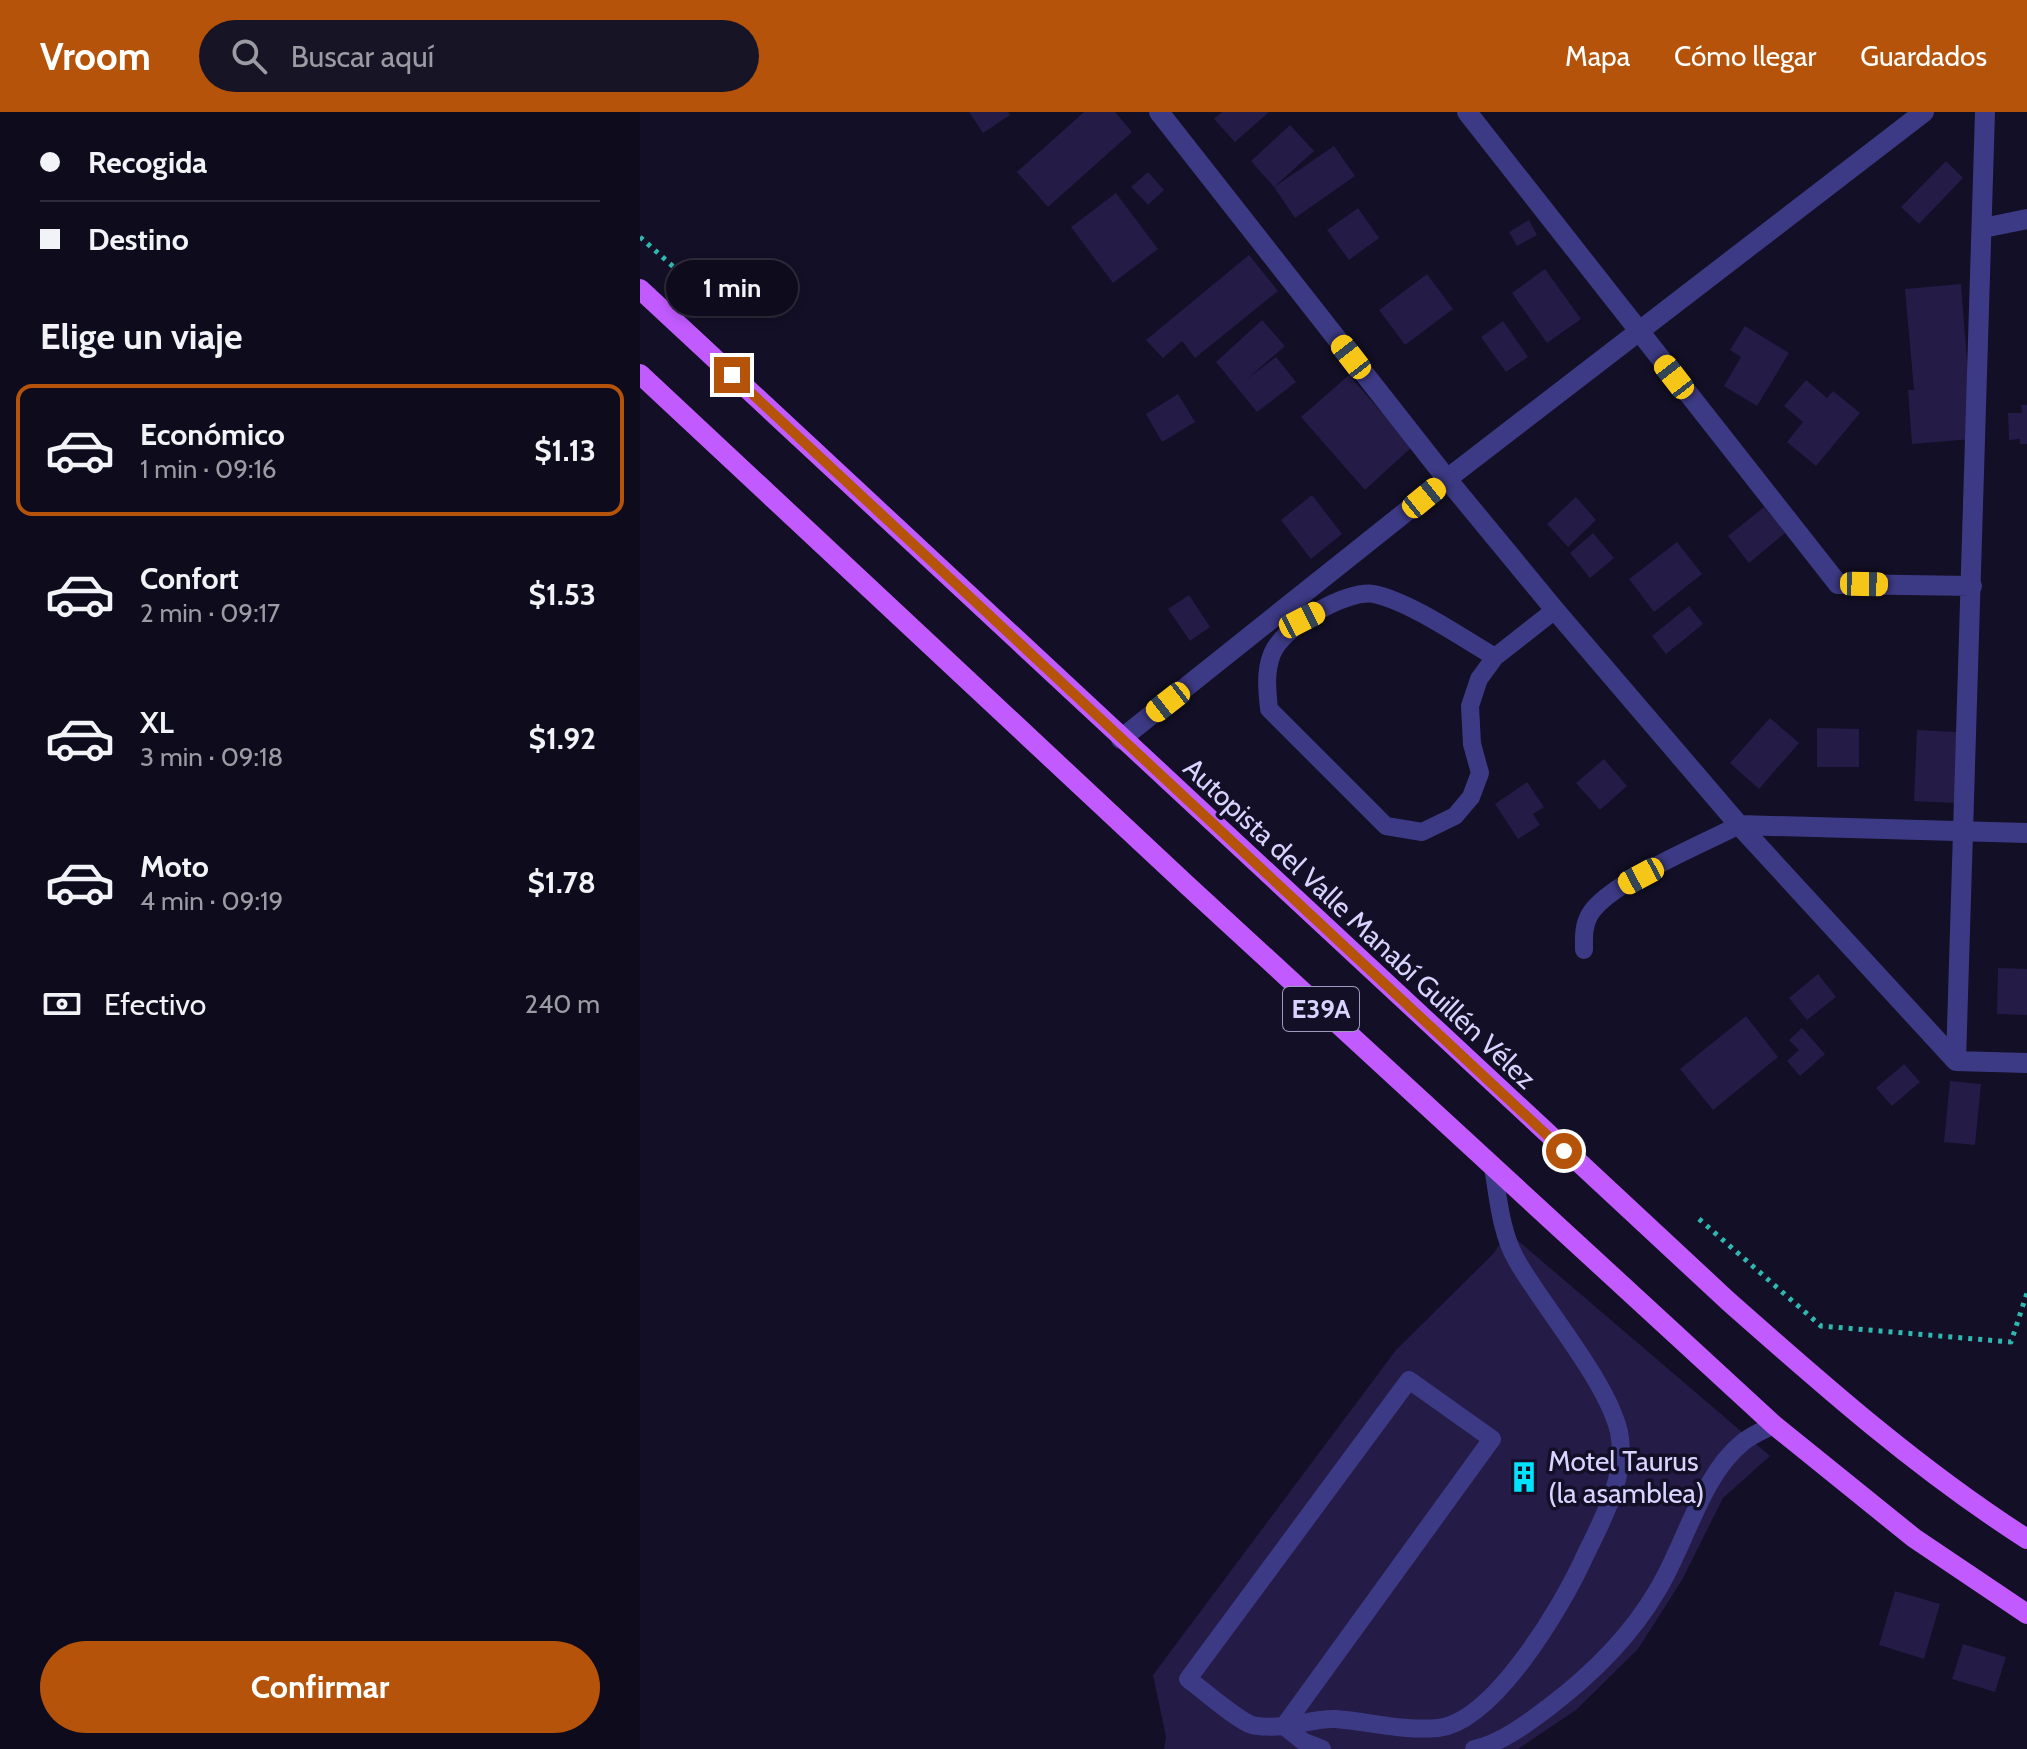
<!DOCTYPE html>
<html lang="es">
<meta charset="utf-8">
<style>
:root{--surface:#0e0b1c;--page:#171425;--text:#f1f3f6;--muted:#9b9ba3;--line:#2e2b3b;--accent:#b45309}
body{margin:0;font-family:Cabin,sans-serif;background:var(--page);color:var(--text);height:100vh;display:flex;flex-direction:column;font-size:30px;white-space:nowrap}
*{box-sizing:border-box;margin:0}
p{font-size:26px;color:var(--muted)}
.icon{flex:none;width:44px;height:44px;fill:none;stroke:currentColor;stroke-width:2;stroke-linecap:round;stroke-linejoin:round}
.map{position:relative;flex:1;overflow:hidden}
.sheet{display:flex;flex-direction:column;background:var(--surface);width:640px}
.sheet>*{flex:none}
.hud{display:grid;align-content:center;height:176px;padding:0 40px;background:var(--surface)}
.end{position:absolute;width:36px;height:36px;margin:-18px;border:10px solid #b45309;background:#fff;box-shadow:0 0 0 4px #fff}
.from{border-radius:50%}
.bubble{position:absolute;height:56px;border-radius:28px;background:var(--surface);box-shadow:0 4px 12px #0003,0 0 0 2px var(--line);font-size:26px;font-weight:800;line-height:56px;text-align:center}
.car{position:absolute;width:24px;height:48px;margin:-24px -12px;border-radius:10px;box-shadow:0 0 6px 2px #0007;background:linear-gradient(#f5c518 24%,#345 0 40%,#f5c518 0 76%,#345 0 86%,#f5c518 0)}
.hud b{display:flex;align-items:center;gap:28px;height:76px;font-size:30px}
.hud b+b{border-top:2px solid var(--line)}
.hud i{width:20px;height:20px;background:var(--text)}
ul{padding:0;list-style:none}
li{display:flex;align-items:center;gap:24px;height:132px;margin:0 16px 12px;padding:0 24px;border:4px solid transparent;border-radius:16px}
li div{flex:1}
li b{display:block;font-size:30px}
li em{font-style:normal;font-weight:800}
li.active{border-color:var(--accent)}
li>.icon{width:72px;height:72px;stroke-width:1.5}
h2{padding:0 40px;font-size:36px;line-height:96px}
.pay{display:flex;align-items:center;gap:20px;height:88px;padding:0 40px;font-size:30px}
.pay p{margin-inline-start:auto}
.primary-button{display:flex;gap:16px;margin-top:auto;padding:16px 40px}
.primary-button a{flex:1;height:92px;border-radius:48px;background:var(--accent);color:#fff;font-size:32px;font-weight:800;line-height:92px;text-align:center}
header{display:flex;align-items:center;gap:48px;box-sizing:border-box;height:112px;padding:0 40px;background:var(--accent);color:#fff}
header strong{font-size:38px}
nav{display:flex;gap:44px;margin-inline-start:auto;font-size:28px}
.search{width:560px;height:72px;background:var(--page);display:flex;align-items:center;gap:20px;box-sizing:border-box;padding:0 28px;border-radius:44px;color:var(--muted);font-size:30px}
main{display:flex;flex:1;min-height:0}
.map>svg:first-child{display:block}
.building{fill:#241b47}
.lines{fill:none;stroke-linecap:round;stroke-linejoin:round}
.path{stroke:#2fb8b0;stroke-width:5;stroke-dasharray:4 6;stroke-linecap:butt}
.service{stroke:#3d3a85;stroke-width:18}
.minor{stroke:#3d3a85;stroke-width:20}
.primary{stroke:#c25bff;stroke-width:20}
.route{stroke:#b45309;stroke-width:10}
.labels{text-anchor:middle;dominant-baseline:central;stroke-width:7;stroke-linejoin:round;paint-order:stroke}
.shield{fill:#130f26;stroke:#9e99be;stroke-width:2}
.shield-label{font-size:26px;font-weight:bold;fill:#d9d4ff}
.street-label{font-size:28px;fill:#d9d4ff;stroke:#130f26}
.poi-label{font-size:28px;fill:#d9d4ff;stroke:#130f26;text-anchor:start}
</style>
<header>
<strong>Vroom</strong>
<div class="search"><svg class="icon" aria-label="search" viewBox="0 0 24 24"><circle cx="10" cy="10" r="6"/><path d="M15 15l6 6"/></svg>Buscar aquí</div>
<nav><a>Mapa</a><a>Cómo llegar</a><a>Guardados</a></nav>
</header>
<main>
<section class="sheet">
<div class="hud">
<b><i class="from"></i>Recogida</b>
<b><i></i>Destino</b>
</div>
<h2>Elige un viaje</h2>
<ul>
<li class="active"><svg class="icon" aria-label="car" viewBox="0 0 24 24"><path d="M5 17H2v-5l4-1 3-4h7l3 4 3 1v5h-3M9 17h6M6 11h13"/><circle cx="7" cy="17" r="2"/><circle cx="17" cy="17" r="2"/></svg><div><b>Económico</b><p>1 min · 09:16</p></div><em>$1.13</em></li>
<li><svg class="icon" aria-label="car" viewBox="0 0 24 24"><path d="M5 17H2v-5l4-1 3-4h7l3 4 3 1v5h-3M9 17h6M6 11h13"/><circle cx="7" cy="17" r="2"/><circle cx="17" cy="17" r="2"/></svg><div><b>Confort</b><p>2 min · 09:17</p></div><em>$1.53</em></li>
<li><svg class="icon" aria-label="car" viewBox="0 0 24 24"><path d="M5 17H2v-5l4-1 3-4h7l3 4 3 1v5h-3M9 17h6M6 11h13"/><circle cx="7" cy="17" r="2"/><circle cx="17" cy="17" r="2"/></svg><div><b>XL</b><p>3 min · 09:18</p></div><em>$1.92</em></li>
<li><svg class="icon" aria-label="car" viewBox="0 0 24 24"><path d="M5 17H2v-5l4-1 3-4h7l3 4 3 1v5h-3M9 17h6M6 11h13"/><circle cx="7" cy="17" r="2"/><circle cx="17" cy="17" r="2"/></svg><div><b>Moto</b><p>4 min · 09:19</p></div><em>$1.78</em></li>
</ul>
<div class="pay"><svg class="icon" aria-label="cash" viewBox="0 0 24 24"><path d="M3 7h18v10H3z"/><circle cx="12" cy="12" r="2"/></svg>Efectivo<p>240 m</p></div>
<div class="primary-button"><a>Confirmar</a></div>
</section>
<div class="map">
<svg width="1387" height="1637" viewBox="0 0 1387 1637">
<rect width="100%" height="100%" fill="#130f26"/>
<path class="building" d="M329 0H368L370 3 343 21Z
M444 0H475L492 20 408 95 377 60Z
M582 0H629L595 30 574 7Z
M650 13 674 39 634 75 611 49Z
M694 34 715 64 655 106 634 75Z
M1306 49 1323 66 1279 112 1261 95Z
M508 60 524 78 508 93 491 75Z
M476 81 518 137 473 171 431 115Z
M718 96 739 126 709 148 687 118Z
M889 108 897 123 877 134 869 120Z
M609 143 638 179 555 246 542 229 523 246 506 228Z
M905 157 941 207 907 231 872 181Z
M787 162 813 197 765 233 739 198Z
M1321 172 1333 327 1272 332 1268 278H1274L1265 177Z
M622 208 645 234 607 267 636 245 656 270 617 300 576 250Z
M863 209 888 245 866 260 841 225Z
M1105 214 1149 241 1117 294 1084 274 1101 245 1090 238Z
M709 263 772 335 725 378 661 305Z
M1166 268 1187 286 1193 279 1220 301 1176 354 1147 330 1163 310 1144 294Z
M538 282 555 310 522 330 506 302Z
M1381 293H1387V332H1380V327L1369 328 1368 301H1382Z
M672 383 702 422 671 447 641 408Z
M936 385 956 408 928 435 907 412Z
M1124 395 1145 421 1109 451 1088 424Z
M953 421 974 446 950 466 930 441Z
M1037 430 1062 462 1014 500 989 467Z
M549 483 570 515 550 529 528 497Z
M1049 494 1063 512 1026 542 1012 524Z
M1130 606 1159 631 1119 677 1090 651Z
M1177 616 1219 617V655H1177Z
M1277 618 1318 620 1315 691 1274 689Z
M964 647 987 674 960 698 936 671Z
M887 670 904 695 893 702 900 713 878 727 855 692Z
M1358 856 1387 857V903L1357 902Z
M1178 862 1196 885 1167 908 1149 886Z
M1106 904 1138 945 1073 998 1040 957Z
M1162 916 1185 942 1160 964 1147 949 1159 938 1149 928Z
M1264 952 1280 970 1252 994 1236 976Z
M1310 969 1341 972 1335 1033 1304 1030Z
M868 1120 1130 1344 1083 1386 1042 1468 998 1537 936 1598 878 1637H524L526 1625 513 1563 756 1238 853 1142Z
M1255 1479 1300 1492 1284 1547 1239 1533Z
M1323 1532 1366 1545 1355 1580 1312 1567Z"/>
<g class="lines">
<path class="path" d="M0 125 73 190
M1059 1107 1181 1214 1371 1230 1387 1181"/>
<path class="service" d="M855 545C822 526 771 490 734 482 707 477 643 514 632 542 625 560 627 577 629 597L746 714 782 720 815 704 831 685 840 661 832 632 830 594 839 567 855 545 915 498
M944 838C944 825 943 814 950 802 970 770 1063 732 1099 713
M644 1614 852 1327 769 1268 548 1567C563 1578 597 1608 612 1613 620 1615 634 1615 642 1614 661 1613 676 1606 696 1607 730 1610 764 1619 798 1616 854 1610 922 1494 944 1446 962 1408 988 1364 979 1320 967 1269 904 1196 877 1149 861 1122 858 1085 853 1055
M644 1614 664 1630 682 1637
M834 1637C860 1632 888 1611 909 1595 951 1563 990 1525 1017 1479 1045 1434 1061 1364 1102 1331 1111 1323 1124 1318 1134 1313"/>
<path class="minor" d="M519 0 807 367 915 498 1099 713 1316 949 1387 951
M827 0 1198 472 1332 474
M1343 116 1387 107
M481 627 807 367 1284 0
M1099 713 1387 721
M1316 949 1345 0"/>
<path class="primary" d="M0 177 1088 1189C1184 1274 1279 1358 1387 1427
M0 262 548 774 1134 1313 1274 1426 1387 1502"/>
</g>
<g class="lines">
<path class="route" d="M92 263 924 1039"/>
</g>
<defs>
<symbol id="building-bare" viewBox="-9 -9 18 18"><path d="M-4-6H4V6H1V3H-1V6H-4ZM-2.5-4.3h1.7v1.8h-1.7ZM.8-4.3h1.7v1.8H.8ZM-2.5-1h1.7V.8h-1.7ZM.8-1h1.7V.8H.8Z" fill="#00e5ff" stroke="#130f26" stroke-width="2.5" paint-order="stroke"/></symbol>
</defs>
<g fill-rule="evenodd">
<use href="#building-bare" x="862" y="1343" width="44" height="44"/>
</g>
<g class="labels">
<rect class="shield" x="643" y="875" width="76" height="44" rx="6"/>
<g class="shield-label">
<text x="681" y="897">E39A</text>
</g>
<g class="street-label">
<text transform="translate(720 811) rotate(43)">Autopista del Valle Manabí Guillén Vélez</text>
</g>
<g class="poi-label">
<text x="908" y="1349">Motel Taurus<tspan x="908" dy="32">(la asamblea)</tspan></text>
</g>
</g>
</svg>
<i class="end from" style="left:924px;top:1039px"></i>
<i class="end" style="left:92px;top:263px"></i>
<div class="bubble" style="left:26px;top:148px;width:132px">1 min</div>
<i class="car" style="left:711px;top:245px;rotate:322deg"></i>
<i class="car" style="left:1034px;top:265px;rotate:322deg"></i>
<i class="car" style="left:784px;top:386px;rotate:51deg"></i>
<i class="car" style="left:1224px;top:472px;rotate:91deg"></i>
<i class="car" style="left:662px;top:508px;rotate:63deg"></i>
<i class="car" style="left:528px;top:590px;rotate:232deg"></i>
<i class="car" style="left:1001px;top:764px;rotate:242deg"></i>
</div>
</main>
